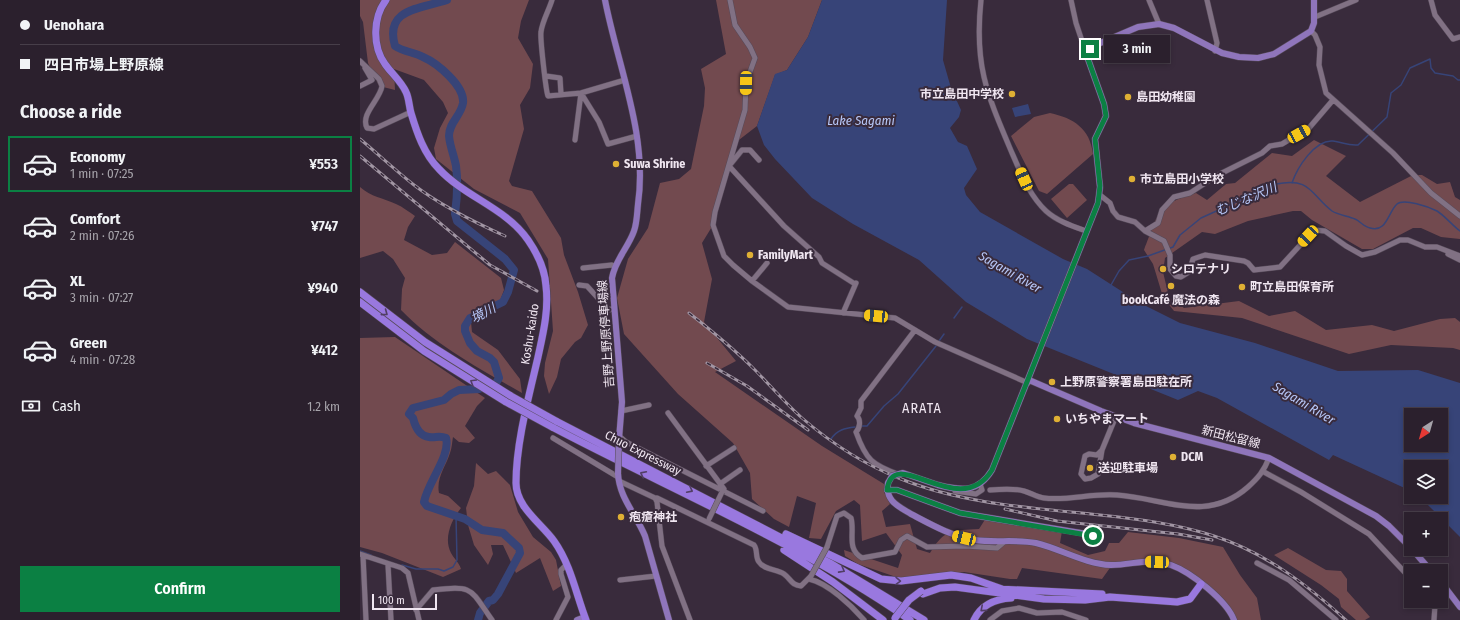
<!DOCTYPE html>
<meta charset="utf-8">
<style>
:root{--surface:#2b202d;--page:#372d39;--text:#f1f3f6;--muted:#a6a3aa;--line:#473e49;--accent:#0b8043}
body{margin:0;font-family:"Fira Sans Condensed","Noto Sans JP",sans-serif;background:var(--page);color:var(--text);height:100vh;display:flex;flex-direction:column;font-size:15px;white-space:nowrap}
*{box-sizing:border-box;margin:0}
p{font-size:13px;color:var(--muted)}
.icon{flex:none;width:22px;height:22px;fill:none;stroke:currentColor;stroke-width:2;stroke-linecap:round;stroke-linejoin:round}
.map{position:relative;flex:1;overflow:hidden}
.drawer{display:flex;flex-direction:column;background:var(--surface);width:360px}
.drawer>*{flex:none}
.guide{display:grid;align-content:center;height:88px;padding:0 20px;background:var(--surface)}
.needle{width:26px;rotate:217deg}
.buttons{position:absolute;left:1044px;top:408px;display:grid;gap:8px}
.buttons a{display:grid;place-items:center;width:44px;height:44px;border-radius:0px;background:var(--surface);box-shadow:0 2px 6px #0003,0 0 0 1px var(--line);font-size:20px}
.scale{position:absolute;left:12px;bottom:10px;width:65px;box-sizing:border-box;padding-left:4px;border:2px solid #f0e6f1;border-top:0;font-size:11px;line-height:14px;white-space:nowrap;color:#f0e6f1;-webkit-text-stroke:3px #392b3c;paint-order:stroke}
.end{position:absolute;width:18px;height:18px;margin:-9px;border:5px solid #0b8043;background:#fff;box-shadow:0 0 0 2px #fff}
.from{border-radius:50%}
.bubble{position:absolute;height:28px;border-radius:0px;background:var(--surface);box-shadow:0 2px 6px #0003,0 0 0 1px var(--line);font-size:13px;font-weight:600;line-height:28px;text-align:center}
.car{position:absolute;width:12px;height:24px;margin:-12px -6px;border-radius:5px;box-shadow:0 0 3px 1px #0007;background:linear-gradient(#f5c518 24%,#345 0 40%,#f5c518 0 76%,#345 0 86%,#f5c518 0)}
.guide b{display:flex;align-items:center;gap:14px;height:38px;font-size:15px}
.guide b+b{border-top:1px solid var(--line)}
.guide i{width:10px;height:10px;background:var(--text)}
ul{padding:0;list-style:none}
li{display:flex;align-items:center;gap:12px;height:56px;margin:0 8px 6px;padding:0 12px;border:2px solid transparent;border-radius:0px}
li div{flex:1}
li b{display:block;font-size:15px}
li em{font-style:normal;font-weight:600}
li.current{border-color:var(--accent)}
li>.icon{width:36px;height:36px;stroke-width:1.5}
h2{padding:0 20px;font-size:18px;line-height:48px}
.pay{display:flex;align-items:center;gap:10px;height:44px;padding:0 20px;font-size:15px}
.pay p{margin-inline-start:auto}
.primary-button{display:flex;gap:8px;margin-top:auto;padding:8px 20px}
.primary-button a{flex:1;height:46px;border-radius:0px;background:var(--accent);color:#fff;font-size:16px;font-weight:600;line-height:46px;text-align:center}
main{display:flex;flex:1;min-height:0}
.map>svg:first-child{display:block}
.green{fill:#724a4f}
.water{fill:#374478;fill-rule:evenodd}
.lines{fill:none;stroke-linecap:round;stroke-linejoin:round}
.stream{stroke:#374478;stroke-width:1.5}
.river{stroke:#374478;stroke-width:8}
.minor-casing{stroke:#564a59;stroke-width:6}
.major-casing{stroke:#564a59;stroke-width:7}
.highway-casing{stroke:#564a59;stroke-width:8}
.minor{stroke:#817184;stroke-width:5}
.major{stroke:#8f75bb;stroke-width:6}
.highway{stroke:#9978df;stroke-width:7}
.rail-casing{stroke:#a195a3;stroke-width:3}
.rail{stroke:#392b3c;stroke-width:1.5;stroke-dasharray:4.5;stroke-linecap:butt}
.minor-bridge-casing{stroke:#564a59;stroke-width:6;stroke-linecap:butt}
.major-bridge-casing{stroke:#564a59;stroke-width:7;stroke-linecap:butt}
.highway-bridge-casing{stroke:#564a59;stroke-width:8;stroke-linecap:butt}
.minor-bridge{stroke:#817184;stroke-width:5}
.major-bridge{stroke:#8f75bb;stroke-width:6}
.highway-bridge{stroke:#9978df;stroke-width:7}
.oneway{stroke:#513e65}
.route{stroke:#0b8043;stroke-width:5}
.poi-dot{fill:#dfb034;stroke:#392b3c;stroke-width:1.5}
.labels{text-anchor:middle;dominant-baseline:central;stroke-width:4;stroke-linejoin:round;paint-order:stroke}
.poi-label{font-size:12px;font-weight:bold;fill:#f0e6f1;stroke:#392b3c;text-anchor:start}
.street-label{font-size:12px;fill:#f0e6f1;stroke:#392b3c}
.water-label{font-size:13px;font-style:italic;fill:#b7c7f8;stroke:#392b3c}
.quarter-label{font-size:14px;letter-spacing:1px;fill:#f0e6f1;stroke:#392b3c}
</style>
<main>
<section class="drawer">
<div class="guide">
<b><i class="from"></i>Uenohara</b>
<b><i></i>四日市場上野原線</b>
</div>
<h2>Choose a ride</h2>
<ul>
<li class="current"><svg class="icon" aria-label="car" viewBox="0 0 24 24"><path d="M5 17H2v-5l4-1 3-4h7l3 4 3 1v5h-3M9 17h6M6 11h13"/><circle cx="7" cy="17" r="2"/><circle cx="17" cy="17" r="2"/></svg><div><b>Economy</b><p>1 min · 07:25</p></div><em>¥553</em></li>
<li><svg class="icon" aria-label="car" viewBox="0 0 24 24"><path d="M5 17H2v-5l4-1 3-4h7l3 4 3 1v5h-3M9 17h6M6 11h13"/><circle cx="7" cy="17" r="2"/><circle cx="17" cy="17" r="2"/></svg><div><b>Comfort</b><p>2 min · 07:26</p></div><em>¥747</em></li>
<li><svg class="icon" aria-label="car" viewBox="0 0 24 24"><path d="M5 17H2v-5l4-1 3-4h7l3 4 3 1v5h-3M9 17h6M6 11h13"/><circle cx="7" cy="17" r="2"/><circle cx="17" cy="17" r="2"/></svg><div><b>XL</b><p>3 min · 07:27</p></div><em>¥940</em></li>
<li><svg class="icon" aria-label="car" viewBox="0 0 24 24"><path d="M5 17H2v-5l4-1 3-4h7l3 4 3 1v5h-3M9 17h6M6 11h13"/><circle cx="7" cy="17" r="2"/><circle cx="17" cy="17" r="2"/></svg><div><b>Green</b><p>4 min · 07:28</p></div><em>¥412</em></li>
</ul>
<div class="pay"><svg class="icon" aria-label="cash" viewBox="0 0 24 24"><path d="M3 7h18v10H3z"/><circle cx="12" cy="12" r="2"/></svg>Cash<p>1.2 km</p></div>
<div class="primary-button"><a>Confirm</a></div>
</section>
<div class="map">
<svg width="1100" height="620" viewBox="0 0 1100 620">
<rect width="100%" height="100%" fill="#392b3c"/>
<path class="green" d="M0 0H169L161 21 158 38 173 64 170 88 160 105 164 129 149 181 152 186 172 191 201 238 204 255 218 292 228 325 221 338 215 342 201 359 197 377 189 394 184 376 185 363 193 331 188 259 160 213 114 189 76 159 74 148 80 128 88 113 83 102 64 80 34 69 35 90 19 86 8 63 3 22 0 16Z
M356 0H462L448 37 427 70 415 75 397 126 375 143 353 225 342 243 352 279 344 322 376 361 355 372 462 446 524 484V492L530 504 522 511 526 527 550 524 557 549 570 553C585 528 592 531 619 529L626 518 702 531 700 543 728 555 745 551 749 543H759L768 532 819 538 863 547 880 575 897 598 901 620H874L867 607 820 569 797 562 752 565 742 579 662 568 657 579H650L604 572 539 578 498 564 485 556 484 550 538 568 542 555 526 533 502 541 500 505 494 500 476 511 461 539 449 538 456 503 437 496 429 527 414 519 392 499 390 473 373 443 318 394 264 334 257 298 268 259 288 228 300 183 319 179 331 169 344 106 345 88 341 69 366 54Z
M690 113C713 118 730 128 733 154L687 194 679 191 651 136 674 117Z
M954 140 986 156 966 176 1000 202 1053 175H1062L1077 184 1090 182 1095 197 1100 200V239L1081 237 1061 228H1053L1013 249H1002L952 220 941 211H933L888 221 855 234 842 232 805 258 803 272 809 297 824 308 879 301 909 316 935 311 966 330 1012 325 1034 331 1080 319 1095 318 1100 322V350L1093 348 1031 345 989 354 882 318 814 311 803 297 793 264 784 250C799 213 795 205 836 193L847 200 866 184 875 183 912 153 932 156Z
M709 184H713L727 200 707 218 691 199Z
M0 187C11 197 23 198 36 204 43 207 49 212 55 216L48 227 44 240 72 255 87 253 95 242 141 278 144 290 137 309 127 317 111 322 112 332 138 350 160 379 162 393C120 369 75 345 41 310L42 289 45 278 33 259 23 251 0 258Z
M35 337 125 398 117 406 105 426 115 438 109 443 99 442 93 437C92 442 92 448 90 453 86 466 76 478 79 493L88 496 101 508C92 519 83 538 91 553 94 559 99 562 101 569L83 577 22 553 0 547V338Z
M116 463 128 474 136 471 150 485 158 512 173 537 191 552 196 560 201 586 193 591 180 558 156 573 143 545H131L133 554 128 565 114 545 108 525 106 508 114 486Z
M928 548 966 570 981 571 987 579V591L1010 617 1005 620H996L981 607 979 599 961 585 914 555Z"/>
<path class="water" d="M462 0H587L583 60 591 88 601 110 599 117 590 128 598 142 607 146 617 169 604 188 606 195 620 212 703 259 727 269 780 303 820 323 895 343 978 371 1058 370 1100 383V537L1060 497H1081V467H1051V491L973 455 969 460 857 398 838 391 818 400 667 339 606 302 559 260 493 224 452 198 415 159 404 145 397 126 415 74 427 70 448 37ZM1051 415H1081V445H1051Z
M668 104 671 114 655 117 652 108Z"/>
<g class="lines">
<path class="stream" d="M932 183C937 168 955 139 973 141 982 142 988 146 998 145L1027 117 1031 93 1041 85 1050 68 1070 59 1071 68 1075 73 1093 76 1098 80H1100
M751 285 759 271 769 260 788 256 813 247 820 235 841 218 916 184C951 177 950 194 972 211 978 215 988 216 995 219 1000 221 1004 227 1010 228 1027 233 1028 212 1037 204 1044 198 1069 207 1077 211 1085 216 1092 225 1100 231
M594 318 602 307
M579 341 584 334
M502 426H507L524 406 538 394 576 346
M471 439C477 430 485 428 495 427
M0 551 11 555
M42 565 56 569H78L84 571 93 567 97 560 96 516"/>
<path class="river" d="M87 0C61 9 24 8 35 46 44 52 54 52 63 57 77 63 105 86 103 103 101 116 89 122 89 136 90 147 94 155 96 166 98 181 97 199 95 214L97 221 145 259 154 270 148 292 143 302 110 318 105 326V331L110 343 117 351 130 358 134 362 139 378 136 383 119 389 99 390 91 394 84 400 53 408 49 414 53 418C55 426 59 436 69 437 76 438 79 435 86 438 91 455 68 482 64 502L67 506 105 519 122 530 143 533 159 548 160 553 138 594 133 600 129 601 120 613 118 620"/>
<defs>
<path id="minor" d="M192 0C189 10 182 22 181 32 180 38 186 92 188 96L221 93 265 80
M370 0 375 25 390 47 395 58 386 83 385 110 355 212 353 225 364 256 373 265 392 281 428 307 535 318 575 342 668 383
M621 0C614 66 627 94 652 153 661 173 669 195 686 211 697 221 712 226 726 231
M711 0 716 23 728 59
M789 0 799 24
M847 0 857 43 855 51
M1071 0 1075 15 1093 39 1100 37
M955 17 996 0
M951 31 955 35 960 47 959 65 966 93 1033 153 1071 193 1100 216
M0 61 19 79 22 86C20 100 0 114 7 128L14 129 51 112
M186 76 200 78 201 94
M0 86 12 80 5 68
M221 93 239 122 248 144 277 136
M215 140 221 93
M399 160 390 150H382L369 166 424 226 459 257 462 263 495 284
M740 195 750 203 753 211 758 217 775 222 785 231 804 241 810 255V269L816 276 821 277 829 272 833 259 845 255 884 261 888 263 894 270 920 267 954 230 965 231 986 246 1002 255 1015 252 1040 240H1048L1065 247H1077L1100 256
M785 231 798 223 802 210 814 197 830 193 856 176 902 153 910 146 922 144 949 128 973 100
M1088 254 1100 260
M223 268 252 265 255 266
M392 281 407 263
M219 285 227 286 249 310 254 308
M483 313 496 283
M261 411 289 405
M308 413 364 489 362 492
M259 436 266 442 403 511
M193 438 258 477
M742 450 738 474 731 478 725 479 721 474 725 456 729 454 737 455Z
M742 450 756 416
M346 466 374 448
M904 472 941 492 1009 534 1051 579
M540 475C512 465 506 460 496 432 500 428 501 420 497 416L501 408V401L555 330
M259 481 295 498
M360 484 380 470
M630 490C641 489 654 488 664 491 671 493 677 497 684 498 708 501 732 493 757 495 804 498 846 524 888 487 898 478 904 471 909 458
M595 491 616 494 622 490 620 484
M467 547 477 516 484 513 491 518C495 532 486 549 502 558L535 552 541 540 547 536 567 547 605 546 637 548 644 542
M0 554 42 568 48 573 59 620
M3 555 6 620
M897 563 929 580 976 620
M28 565 31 620
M449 579C468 583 492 606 504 620
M260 580 296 576
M1073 601 1075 605 1074 620
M56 610 73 590C114 586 109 587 132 620
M196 620 208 597 201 574V570L207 564
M330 620 302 546 297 502 295 498H297L394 545C398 550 395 557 399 562 404 570 417 569 424 574 431 579 431 585 441 586L451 576
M630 620 642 611 659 608 677 613 702 612 726 620"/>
<path id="major" d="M245 0C258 67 288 135 278 204 277 213 277 223 274 231 268 248 255 260 252 278L262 402 259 439
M669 380 741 411 774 423 909 458 1016 516 1029 526 1051 548
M258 473C259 498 276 514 285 536L309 620
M528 483C525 501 538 506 551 514 572 525 591 536 615 540 635 543 656 539 676 543 701 549 725 564 751 565 774 565 786 557 811 565 831 572 867 601 874 620
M578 485C602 491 618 493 632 470L738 203 740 187 735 139 746 116 744 104 728 59 731 47 778 27 799 24 814 28 862 53 879 57 898 58 914 54 951 31 954 23V0
M527 490H537L600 513 733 535
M1052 549 1071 571
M1081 582 1100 607
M217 620 225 617"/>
<path id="highway" d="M26 0C13 17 12 46 25 64 31 73 41 81 46 92 49 98 49 106 51 113 57 133 64 154 79 169 105 197 146 208 168 240 177 253 185 270 186 286 189 310 183 334 178 357 169 396 156 443 156 483 156 507 181 523 194 541 211 565 216 594 226 620
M0 292 65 342 151 396
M0 302 64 351 146 402
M196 421 470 563 564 620
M192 427C312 490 439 543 550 620
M426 534 521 579 541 581 591 575 611 578 642 589
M424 550 473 582 523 620
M638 589 742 594
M563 594 580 588 595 587 684 599 725 600 750 597 817 602 830 599 841 584
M614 620C621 605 635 599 651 598"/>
</defs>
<use href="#minor" class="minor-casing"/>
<use href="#major" class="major-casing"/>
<use href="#highway" class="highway-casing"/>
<use href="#minor" class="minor"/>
<use href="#major" class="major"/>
<use href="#highway" class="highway"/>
<defs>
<path id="rail" d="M0 139C18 154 35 170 54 185 81 206 114 222 145 236
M0 156 130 265 177 291
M329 313C352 331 374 349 394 369 410 385 425 403 442 418 471 443 505 465 541 479 603 504 673 508 740 515 778 519 817 524 854 536 906 553 946 584 986 620
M347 363 387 386 448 430
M645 509 697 521 818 534 852 540"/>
</defs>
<use href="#rail" class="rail-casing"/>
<use href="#rail" class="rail"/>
<defs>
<path id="minor-bridge" d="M349 519 362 492
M451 576 467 547"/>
<path id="major-bridge" d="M258 473 259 439
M528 483 532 476 543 473 578 485"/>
<path id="highway-bridge" d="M151 396 196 421
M146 402 192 427
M535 618 549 600 561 591"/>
</defs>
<use href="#minor-bridge" class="minor-bridge-casing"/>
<use href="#major-bridge" class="major-bridge-casing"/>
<use href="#highway-bridge" class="highway-bridge-casing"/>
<use href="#minor-bridge" class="minor-bridge"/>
<use href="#major-bridge" class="major-bridge"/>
<use href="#highway-bridge" class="highway-bridge"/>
</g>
<defs><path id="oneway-chevron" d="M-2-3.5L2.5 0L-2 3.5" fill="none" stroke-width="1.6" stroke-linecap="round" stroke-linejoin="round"/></defs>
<g class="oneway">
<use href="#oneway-chevron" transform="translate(25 313) rotate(37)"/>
<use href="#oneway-chevron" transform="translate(113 382) rotate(-149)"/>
<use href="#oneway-chevron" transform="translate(283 474) rotate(-153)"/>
<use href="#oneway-chevron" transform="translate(330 490) rotate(27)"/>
<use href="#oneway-chevron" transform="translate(482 570) rotate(29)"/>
<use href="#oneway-chevron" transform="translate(538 581) rotate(1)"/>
<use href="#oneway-chevron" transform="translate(623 609) rotate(139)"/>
</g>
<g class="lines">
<path class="route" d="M730 49 728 59 744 104 746 116 735 139 740 186 738 203 632 470C599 523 533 442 527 490H537L600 513 733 536"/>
</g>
<g class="poi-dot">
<circle cx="652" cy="94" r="4"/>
<circle cx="768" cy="97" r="4"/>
<circle cx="256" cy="164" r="4"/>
<circle cx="772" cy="179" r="4"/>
<circle cx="390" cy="255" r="4"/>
<circle cx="803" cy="269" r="4"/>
<circle cx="811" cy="286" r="4"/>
<circle cx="882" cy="287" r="4"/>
<circle cx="692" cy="382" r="4"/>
<circle cx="697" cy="419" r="4"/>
<circle cx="813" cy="457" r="4"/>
<circle cx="730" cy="468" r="4"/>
<circle cx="261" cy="517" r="4"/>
</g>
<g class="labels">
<g class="poi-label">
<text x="644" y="94" text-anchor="end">市立島田中学校</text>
<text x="776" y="97">島田幼稚園</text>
<text x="264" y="164">Suwa Shrine</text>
<text x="780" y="179">市立島田小学校</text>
<text x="398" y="255">FamilyMart</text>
<text x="811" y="269">シロテナリ</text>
<text x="890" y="287">町立島田保育所</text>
<text x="811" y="300" text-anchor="middle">bookCafé 魔法の森</text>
<text x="700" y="382">上野原警察署島田駐在所</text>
<text x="705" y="419">いちやまマート</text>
<text x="821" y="457">DCM</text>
<text x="738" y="468">送迎駐車場</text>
<text x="269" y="517">疱瘡神社</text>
</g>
<g class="street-label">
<text transform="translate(170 334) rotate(-81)">Koshu-kaido</text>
<text transform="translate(246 334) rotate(-94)">吉野上野原停車場線</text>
<text transform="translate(871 437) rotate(14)">新田松留線</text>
<text transform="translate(283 453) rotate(27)">Chuo Expressway</text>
</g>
<g class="water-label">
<text x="501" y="120">Lake Sagami</text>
<text transform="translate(886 199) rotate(-23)">むじな沢川</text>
<text transform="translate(650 272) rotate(30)">Sagami River</text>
<text transform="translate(123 313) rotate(-29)">境川</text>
<text transform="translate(944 403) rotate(31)">Sagami River</text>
</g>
<g class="quarter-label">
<text x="562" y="408">ARATA</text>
</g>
</g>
</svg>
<div class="buttons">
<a><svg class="needle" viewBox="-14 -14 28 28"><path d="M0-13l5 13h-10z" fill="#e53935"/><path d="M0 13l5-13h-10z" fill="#a6a3aa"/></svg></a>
<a><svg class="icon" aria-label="layers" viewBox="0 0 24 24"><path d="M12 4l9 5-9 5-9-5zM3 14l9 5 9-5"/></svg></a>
<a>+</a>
<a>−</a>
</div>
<div class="scale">100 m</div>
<i class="end from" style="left:733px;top:536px"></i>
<i class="end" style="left:730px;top:49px"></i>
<div class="bubble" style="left:744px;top:35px;width:66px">3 min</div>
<i class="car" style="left:386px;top:83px;rotate:181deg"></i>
<i class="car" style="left:939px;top:134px;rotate:61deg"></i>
<i class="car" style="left:664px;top:179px;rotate:336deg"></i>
<i class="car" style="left:948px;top:236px;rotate:223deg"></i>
<i class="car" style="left:516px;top:316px;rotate:275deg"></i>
<i class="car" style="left:604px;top:538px;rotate:284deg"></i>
<i class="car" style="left:797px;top:562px;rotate:272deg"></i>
</div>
</main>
